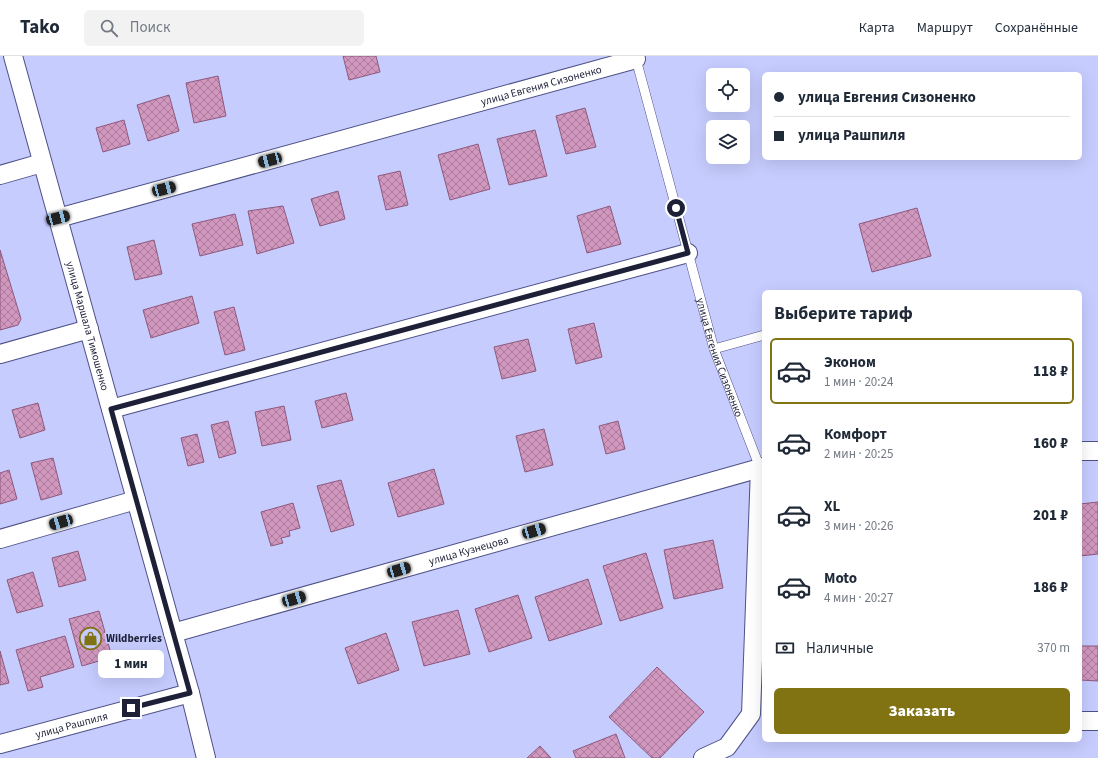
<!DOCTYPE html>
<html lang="ru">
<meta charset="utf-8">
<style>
:root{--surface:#fff;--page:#f2f2f3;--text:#1f2937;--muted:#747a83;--line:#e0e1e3;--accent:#817212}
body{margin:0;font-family:"Source Sans 3",sans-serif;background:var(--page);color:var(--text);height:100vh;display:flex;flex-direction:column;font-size:15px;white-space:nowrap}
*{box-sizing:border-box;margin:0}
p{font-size:13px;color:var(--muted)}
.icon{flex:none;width:22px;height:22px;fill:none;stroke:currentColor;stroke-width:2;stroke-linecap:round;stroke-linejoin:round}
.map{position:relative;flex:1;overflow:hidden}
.drawer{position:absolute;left:762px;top:234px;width:320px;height:452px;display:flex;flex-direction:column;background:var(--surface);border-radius:6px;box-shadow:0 4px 16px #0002}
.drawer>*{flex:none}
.guide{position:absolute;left:762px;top:16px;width:320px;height:88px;border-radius:6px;box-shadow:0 4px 16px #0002;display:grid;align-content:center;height:88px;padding:0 12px;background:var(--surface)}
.controls{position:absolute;left:706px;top:12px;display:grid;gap:8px}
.controls a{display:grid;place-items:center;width:44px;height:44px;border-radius:6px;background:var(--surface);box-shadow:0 4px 16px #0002;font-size:20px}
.end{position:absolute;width:18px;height:18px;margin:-9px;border:5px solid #1e2037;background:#fff;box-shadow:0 0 0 2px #fff}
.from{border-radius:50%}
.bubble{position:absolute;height:28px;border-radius:6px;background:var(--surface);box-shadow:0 4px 16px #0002;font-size:13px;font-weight:800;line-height:28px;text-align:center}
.car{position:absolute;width:12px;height:24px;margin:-12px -6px;border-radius:5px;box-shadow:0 0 3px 1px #0007;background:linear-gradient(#222 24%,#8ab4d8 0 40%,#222 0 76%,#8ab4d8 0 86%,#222 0)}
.guide b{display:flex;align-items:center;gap:14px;height:38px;font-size:15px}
.guide b+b{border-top:1px solid var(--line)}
.guide i{width:10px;height:10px;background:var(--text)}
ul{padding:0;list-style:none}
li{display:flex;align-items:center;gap:12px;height:66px;margin:0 8px 6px;padding:0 4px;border:2px solid transparent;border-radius:6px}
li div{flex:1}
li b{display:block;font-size:15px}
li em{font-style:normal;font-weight:800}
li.selected{border-color:var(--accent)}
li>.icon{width:36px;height:36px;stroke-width:1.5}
h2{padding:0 12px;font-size:18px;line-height:48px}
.pay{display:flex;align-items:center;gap:10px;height:44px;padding:0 12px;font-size:15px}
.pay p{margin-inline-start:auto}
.action{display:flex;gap:8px;margin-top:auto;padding:8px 12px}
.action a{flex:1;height:46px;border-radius:6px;background:var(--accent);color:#fff;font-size:16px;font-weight:800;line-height:46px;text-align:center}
header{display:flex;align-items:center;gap:24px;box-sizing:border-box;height:56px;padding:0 20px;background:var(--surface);border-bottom:1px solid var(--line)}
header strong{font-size:19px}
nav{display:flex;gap:22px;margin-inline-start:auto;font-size:14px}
.search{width:280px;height:36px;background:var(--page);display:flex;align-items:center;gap:10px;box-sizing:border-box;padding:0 14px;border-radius:6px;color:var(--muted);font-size:15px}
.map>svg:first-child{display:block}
.building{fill:url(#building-cross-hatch);stroke:#8e587d}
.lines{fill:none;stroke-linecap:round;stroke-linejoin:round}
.service-casing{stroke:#4e5187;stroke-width:10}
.minor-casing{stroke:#4e5187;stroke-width:20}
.service{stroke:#fff;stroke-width:9}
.minor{stroke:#fff;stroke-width:18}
.route{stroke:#1e2037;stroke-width:5}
.labels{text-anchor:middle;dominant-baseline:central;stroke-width:3.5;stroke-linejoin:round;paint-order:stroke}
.street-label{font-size:11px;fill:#1e2037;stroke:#c6ccfe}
.poi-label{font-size:11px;font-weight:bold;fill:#1e2037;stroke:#c6ccfe;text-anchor:start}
</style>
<header>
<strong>Tako</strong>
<div class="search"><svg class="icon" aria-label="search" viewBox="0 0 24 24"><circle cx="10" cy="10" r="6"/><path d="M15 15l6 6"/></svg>Поиск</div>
<nav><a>Карта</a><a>Маршрут</a><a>Сохранённые</a></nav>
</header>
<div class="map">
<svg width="1098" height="702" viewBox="0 0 1098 702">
<defs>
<pattern id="building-cross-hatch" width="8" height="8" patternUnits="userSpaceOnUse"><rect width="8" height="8" fill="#d197be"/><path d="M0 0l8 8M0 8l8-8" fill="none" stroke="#a97b9b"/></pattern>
</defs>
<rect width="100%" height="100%" fill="#c6ccfe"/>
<path class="building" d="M343 0H376L380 16 349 24Z
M218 20 226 60 194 67 186 27Z
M169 39 179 75 148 85 137 49Z
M585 52 596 91 566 98 556 60Z
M124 64 130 88 103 96 96 72Z
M535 74 547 120 509 129 497 83Z
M478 88 490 133 450 144 438 99Z
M400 115 408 149 386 154 378 120Z
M338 135 345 163 320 170 311 143Z
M283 150 294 187 257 198 248 155Z
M610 150 621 188 587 197 577 160Z
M917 152 931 200 872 216 859 168Z
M235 158 243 189 200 200 192 168Z
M154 184 162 218 135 224 127 191Z
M0 194 21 263 18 269 0 274Z
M192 240 199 267 151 282 143 254Z
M234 251 245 294 225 299 214 256Z
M594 267 602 301 576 308 568 273Z
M528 283 536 315 502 323 494 291Z
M346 337 353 364 322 372 315 345Z
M38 347 45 374 20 382 12 354Z
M284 350 291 384 262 390 255 356Z
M228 365 236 397 219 402 211 369Z
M618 365 625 393 606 398 599 370Z
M544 373 553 409 525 416 516 380Z
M197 378 204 406 188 410 181 382Z
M53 402 62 438 41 444 31 407Z
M434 413 444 448 398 461 388 427Z
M9 414 17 443 0 448V417Z
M341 424 354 469 331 476 317 430Z
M1098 446V498L1080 500V448Z
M293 447 300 472 289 475 290 480 281 482 283 487 271 490 261 456Z
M713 484 723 532 674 543 664 494Z
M78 495 86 524 59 531 52 502Z
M646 497 663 552 620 565 603 510Z
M33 516 43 550 17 557 7 524Z
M588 523 602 568 549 585 535 541Z
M518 539 532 582 489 596 475 553Z
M458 554 470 598 424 610 412 566Z
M99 555 112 601 82 610 69 563Z
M386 577 399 614 358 628 345 592Z
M65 580 74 611 40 621 43 631 28 635 16 594Z
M1080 590H1098V625L1080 624Z
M0 595 9 627 0 629Z
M657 611 704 656 660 702H652L609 661Z
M616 678 625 702H576L573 695Z
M540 690 551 702H527Z"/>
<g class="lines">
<defs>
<g id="service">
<path id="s1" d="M636 3 714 293 760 412"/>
<path d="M714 293 764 279"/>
</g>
<g id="minor">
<path id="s2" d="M13 0 173 577 190 637 206 702"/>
<path d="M0 119 42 107"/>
<path id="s3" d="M58 162 636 3"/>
<path d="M0 298 89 273"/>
<path d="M111 353 688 197"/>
<path d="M1080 395H1098"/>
<path d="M0 483 136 444"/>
<path id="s4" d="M173 577 764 411"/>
<path d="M1080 665H1098"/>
<path id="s5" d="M0 688 190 637"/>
<path d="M703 702 727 691 751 658 760 412"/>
</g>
</defs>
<use href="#service" class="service-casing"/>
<use href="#minor" class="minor-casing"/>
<use href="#service" class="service"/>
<use href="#minor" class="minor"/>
</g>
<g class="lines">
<path class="route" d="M131 652 190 637 111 353 688 197 676 152"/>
</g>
<defs>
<symbol id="shop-ring" viewBox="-11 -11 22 22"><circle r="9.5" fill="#c6ccfe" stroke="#817212" stroke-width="1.5"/><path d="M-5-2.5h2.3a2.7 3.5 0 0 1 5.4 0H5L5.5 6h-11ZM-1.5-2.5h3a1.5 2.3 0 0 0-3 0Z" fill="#817212"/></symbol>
</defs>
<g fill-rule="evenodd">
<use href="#shop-ring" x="78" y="570" width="25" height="25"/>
</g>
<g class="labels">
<g class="street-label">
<text stroke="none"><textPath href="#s3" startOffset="501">улица Евгения Сизоненко</textPath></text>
<text stroke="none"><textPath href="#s2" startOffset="280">улица Маршала Тимошенко</textPath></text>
<text stroke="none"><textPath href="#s1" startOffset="310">улица Евгения Сизоненко</textPath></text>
<text stroke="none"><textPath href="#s4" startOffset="307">улица Кузнецова</textPath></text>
<text stroke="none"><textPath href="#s5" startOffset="74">улица Рашпиля</textPath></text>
</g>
<g class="poi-label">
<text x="106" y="582">Wildberries</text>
</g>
</g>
</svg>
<div class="controls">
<a><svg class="icon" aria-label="locate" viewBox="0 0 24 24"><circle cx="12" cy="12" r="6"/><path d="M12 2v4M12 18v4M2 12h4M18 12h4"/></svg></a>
<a><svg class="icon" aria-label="layers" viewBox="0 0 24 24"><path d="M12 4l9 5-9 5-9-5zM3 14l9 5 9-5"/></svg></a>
</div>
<i class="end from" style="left:676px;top:152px"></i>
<i class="end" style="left:131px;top:652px"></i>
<div class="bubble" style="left:98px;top:594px;width:66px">1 мин</div>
<i class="car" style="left:270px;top:104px;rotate:255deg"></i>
<i class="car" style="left:164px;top:133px;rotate:75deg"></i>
<i class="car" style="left:58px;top:162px;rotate:75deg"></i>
<i class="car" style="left:61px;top:466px;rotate:254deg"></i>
<i class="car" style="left:534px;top:475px;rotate:74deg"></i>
<i class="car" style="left:399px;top:514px;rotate:74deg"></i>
<i class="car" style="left:294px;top:543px;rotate:74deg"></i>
<div class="guide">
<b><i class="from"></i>улица Евгения Сизоненко</b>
<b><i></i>улица Рашпиля</b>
</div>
<section class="drawer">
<h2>Выберите тариф</h2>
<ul>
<li class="selected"><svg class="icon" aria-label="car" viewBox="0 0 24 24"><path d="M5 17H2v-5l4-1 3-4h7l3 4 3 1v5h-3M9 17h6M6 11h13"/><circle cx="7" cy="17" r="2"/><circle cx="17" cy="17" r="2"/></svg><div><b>Эконом</b><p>1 мин · 20:24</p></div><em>118 ₽</em></li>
<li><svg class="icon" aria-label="car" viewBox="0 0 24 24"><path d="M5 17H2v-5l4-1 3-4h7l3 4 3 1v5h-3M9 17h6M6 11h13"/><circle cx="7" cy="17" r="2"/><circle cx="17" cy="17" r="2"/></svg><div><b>Комфорт</b><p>2 мин · 20:25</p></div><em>160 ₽</em></li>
<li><svg class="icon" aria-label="car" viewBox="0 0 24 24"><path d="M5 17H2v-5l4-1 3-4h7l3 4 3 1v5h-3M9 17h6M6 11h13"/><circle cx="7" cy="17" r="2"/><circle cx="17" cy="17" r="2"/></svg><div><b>XL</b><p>3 мин · 20:26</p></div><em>201 ₽</em></li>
<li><svg class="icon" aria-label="car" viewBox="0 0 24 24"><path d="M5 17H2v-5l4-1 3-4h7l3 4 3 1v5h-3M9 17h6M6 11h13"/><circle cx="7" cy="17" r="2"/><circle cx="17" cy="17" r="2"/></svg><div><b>Moto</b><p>4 мин · 20:27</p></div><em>186 ₽</em></li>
</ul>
<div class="pay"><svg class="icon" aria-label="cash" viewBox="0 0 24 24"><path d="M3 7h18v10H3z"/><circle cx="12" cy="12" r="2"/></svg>Наличные<p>370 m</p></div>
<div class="action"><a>Заказать</a></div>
</section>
</div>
